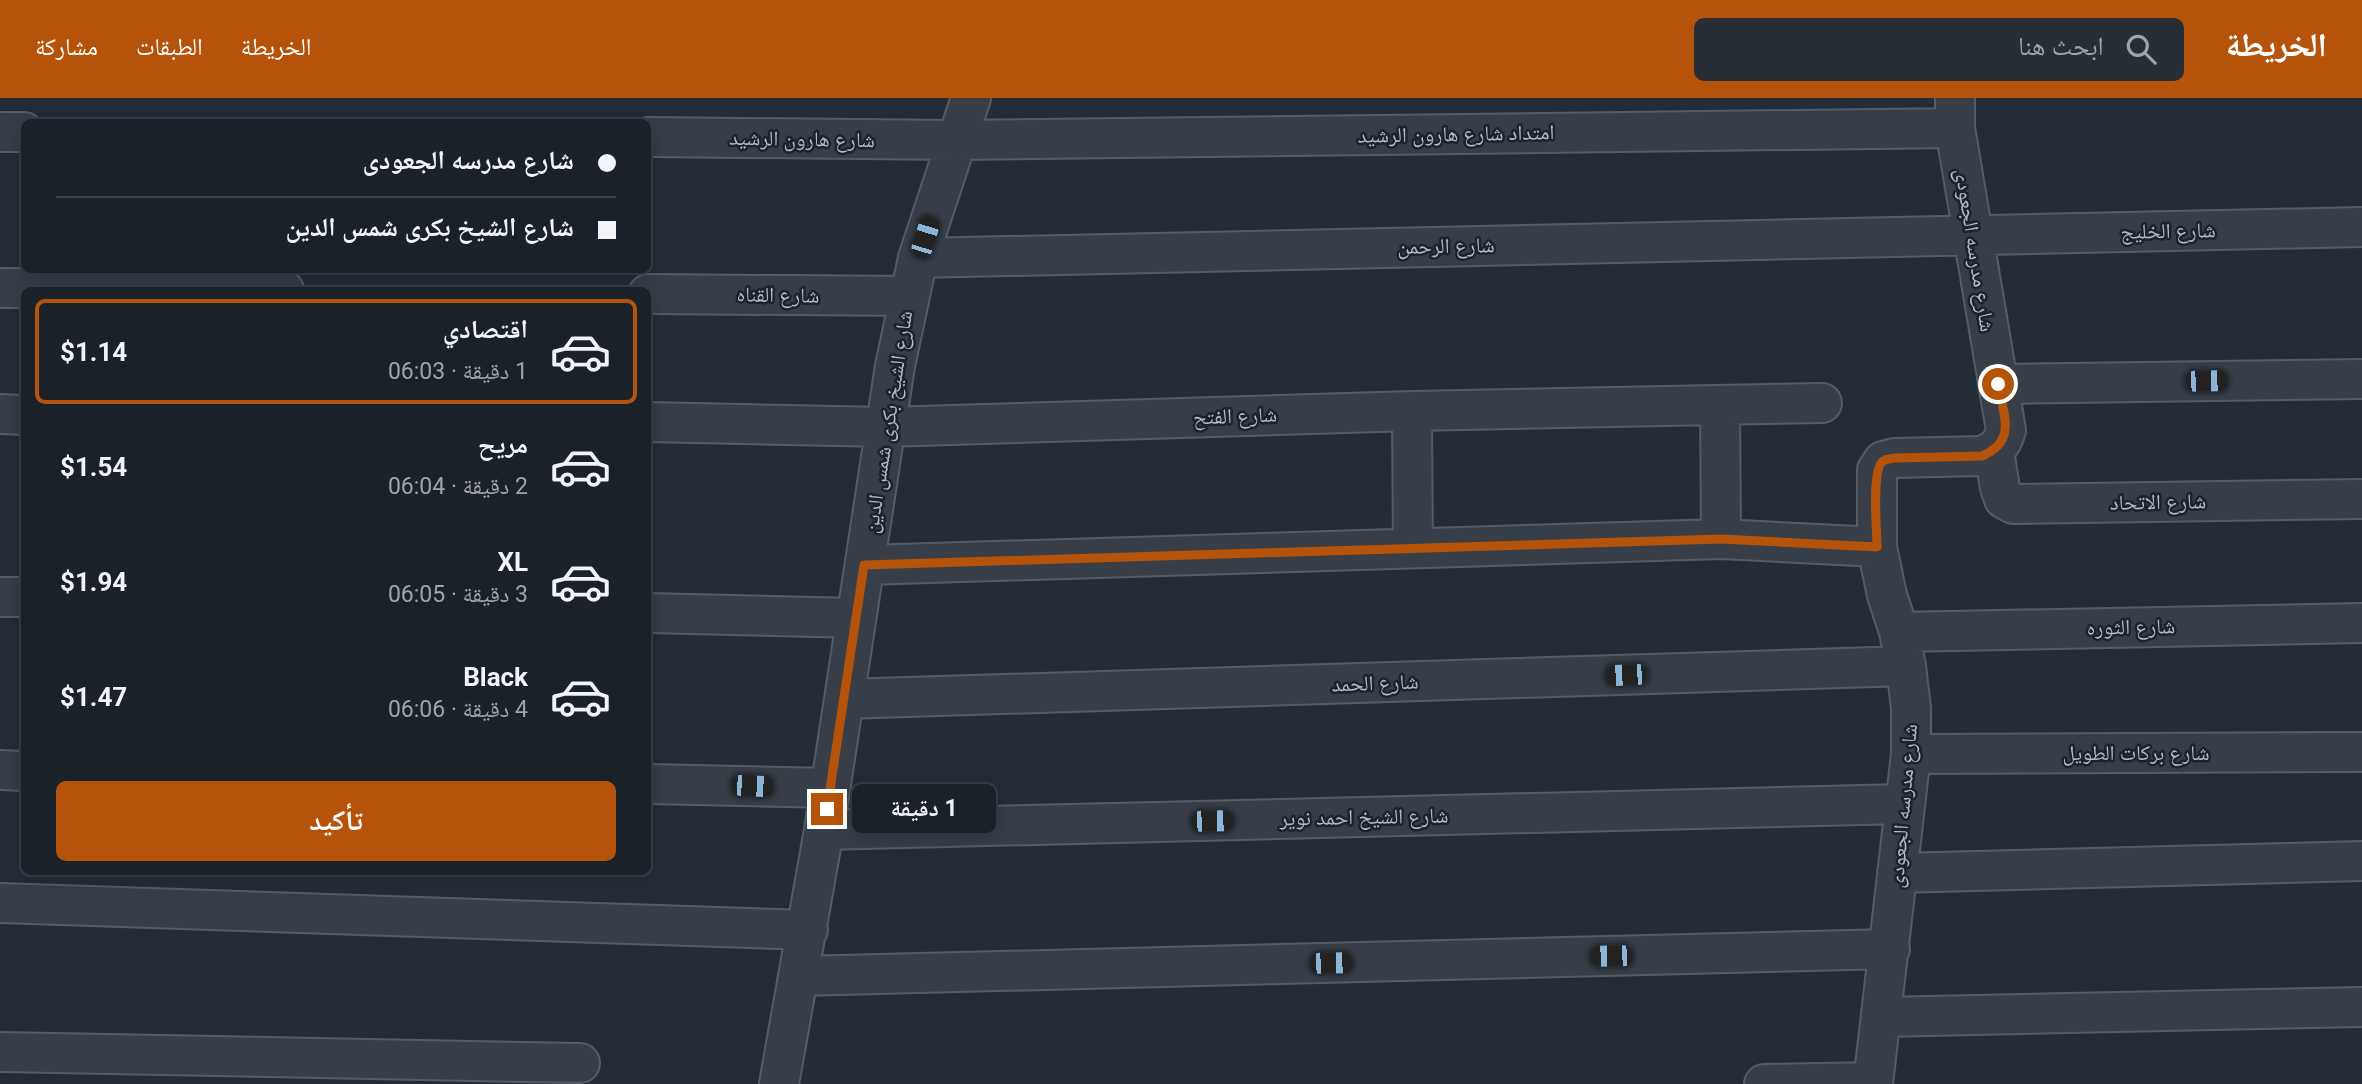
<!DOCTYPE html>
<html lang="ar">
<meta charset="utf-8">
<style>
:root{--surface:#1b2129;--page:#282e35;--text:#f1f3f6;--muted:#a0a3a8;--line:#393e46;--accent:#b45309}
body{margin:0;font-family:Roboto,"Noto Naskh Arabic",sans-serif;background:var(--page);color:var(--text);direction:rtl;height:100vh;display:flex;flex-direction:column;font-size:26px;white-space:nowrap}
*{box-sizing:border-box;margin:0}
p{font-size:23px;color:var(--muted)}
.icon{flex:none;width:38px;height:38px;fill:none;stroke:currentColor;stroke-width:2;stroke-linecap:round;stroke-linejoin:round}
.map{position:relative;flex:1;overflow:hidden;direction:ltr}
.drawer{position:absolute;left:21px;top:189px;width:630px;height:588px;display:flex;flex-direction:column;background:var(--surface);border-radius:10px;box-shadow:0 4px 18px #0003,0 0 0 2px var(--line);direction:rtl}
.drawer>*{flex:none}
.banner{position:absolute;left:21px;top:21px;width:630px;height:154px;border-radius:10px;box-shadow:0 4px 18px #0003,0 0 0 2px var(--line);direction:rtl;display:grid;align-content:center;height:154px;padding:0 35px;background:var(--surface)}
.end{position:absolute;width:32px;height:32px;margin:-16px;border:9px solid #b45309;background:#fff;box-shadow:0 0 0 4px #fff}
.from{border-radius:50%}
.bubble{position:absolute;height:49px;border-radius:10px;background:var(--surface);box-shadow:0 4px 18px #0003,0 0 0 2px var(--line);font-size:23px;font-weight:700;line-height:49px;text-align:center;direction:rtl}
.car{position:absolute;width:21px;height:42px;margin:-21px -10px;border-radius:9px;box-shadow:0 0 5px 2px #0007;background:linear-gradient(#222 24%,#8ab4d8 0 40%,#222 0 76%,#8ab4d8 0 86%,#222 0)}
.banner b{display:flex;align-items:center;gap:24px;height:66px;font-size:26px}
.banner b+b{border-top:2px solid var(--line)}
.banner i{width:18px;height:18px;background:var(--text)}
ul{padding:12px 0 0;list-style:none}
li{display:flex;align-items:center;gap:21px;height:105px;margin:0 14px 10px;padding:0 21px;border:4px solid transparent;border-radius:10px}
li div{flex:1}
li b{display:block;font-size:26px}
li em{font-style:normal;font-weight:700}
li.selected{border-color:var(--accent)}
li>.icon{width:63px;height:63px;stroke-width:1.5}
.action{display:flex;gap:14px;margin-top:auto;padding:14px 35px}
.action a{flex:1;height:80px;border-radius:10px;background:var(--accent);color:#fff;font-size:28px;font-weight:700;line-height:80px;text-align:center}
header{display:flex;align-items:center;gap:42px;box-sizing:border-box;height:98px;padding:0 35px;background:var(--accent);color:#fff}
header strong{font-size:33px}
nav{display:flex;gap:38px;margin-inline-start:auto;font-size:24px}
.search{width:490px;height:63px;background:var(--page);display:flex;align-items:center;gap:18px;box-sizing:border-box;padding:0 24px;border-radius:10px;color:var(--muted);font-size:26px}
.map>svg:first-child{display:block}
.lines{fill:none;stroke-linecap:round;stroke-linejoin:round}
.minor-casing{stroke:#555c66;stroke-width:42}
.minor{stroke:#373e48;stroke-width:38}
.route{stroke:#b45309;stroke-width:9}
.labels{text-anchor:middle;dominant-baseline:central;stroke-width:5;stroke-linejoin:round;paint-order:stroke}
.street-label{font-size:21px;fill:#b2b9c4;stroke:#1d232c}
</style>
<header>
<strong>الخريطة</strong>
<div class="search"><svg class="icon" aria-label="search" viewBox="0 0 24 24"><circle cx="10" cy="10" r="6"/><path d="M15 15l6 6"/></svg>ابحث هنا</div>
<nav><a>الخريطة</a><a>الطبقات</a><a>مشاركة</a></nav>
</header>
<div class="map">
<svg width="2362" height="986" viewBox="0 0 2362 986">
<rect width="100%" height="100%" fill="#242c37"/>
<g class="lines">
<defs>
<path id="minor" d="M0 34H24
M648 39 957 42 1955 30
M918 160 2362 129
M0 190 284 192
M648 196 909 198
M1998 286 2362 281
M1720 307 1721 441
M1412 313 1413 450
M0 316 24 317
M648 324 886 329 1412 313 1822 305
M1994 353 2000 390 2004 401 2013 406 2362 401
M865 467 1721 441 1877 449
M0 499H24
M648 515 856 520
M1899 534 2362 525
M844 601 1906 568
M1911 656 2362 654
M0 672 24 673
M648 686 830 690
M824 732 1904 706
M1897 775 2362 763
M0 805 808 832
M800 878 1890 851
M1881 919 2362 909
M0 954 580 965
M779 986 824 732 895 268 918 160 971 0
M1764 986 1873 984
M1873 986 1911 656V610L1906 568 1899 534 1887 497 1877 449V372L1883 363 1894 360 1982 358C1996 352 2002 347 2006 332L1955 30V0"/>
</defs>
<use href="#minor" class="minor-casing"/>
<use href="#minor" class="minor"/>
</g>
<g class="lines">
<path class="route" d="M827 711 864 467 1721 441 1877 449C1877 433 1871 372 1883 363 1886 361 1890 361 1894 360L1982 358C2018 343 2003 316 1998 286"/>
</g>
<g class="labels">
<g class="street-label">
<text transform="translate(1456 36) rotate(-1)">امتداد شارع هارون الرشيد</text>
<text transform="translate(802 41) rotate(1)">شارع هارون الرشيد</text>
<text transform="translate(2168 133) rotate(-1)">شارع الخليج</text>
<text transform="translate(1446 148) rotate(-1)">شارع الرحمن</text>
<text transform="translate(1975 152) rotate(81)">شارع مدرسه الجعودى</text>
<text transform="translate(778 197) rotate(1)">شارع القناه</text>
<text transform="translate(1235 318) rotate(-2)">شارع الفتح</text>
<text transform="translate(888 324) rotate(-81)">شارع الشيخ بكرى شمس الدين</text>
<text transform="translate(2158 404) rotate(-1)">شارع الاتحاد</text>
<text transform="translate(2131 529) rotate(-1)">شارع الثوره</text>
<text transform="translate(1375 585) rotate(-2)">شارع الحمد</text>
<text x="2136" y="655">شارع بركات الطويل</text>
<text transform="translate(1903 708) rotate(-85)">شارع مدرسه الجعودى</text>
<text transform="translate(1364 719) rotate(-1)">شارع الشيخ احمد نوير</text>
</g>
</g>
</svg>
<i class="end from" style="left:1998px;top:286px"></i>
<i class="end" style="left:827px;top:711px"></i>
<div class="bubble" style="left:852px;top:686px;width:144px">1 دقيقة</div>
<i class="car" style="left:925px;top:139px;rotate:17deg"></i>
<i class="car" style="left:2206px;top:283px;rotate:89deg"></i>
<i class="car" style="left:1626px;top:577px;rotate:268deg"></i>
<i class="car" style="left:752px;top:688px;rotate:92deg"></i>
<i class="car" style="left:1212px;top:723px;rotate:89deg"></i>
<i class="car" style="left:1611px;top:858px;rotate:269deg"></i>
<i class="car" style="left:1331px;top:865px;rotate:89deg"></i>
<div class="banner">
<b><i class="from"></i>شارع مدرسه الجعودى</b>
<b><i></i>شارع الشيخ بكرى شمس الدين</b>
</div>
<section class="drawer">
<ul>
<li class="selected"><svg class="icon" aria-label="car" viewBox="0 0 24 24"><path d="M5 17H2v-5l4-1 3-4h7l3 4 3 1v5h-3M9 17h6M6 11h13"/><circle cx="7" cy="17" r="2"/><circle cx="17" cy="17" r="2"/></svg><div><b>اقتصادي</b><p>1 دقيقة · 06:03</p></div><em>$1.14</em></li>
<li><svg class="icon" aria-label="car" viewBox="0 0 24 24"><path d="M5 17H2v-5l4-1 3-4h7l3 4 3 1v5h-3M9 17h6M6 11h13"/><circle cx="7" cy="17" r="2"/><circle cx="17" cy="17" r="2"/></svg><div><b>مريح</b><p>2 دقيقة · 06:04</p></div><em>$1.54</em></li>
<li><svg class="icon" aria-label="car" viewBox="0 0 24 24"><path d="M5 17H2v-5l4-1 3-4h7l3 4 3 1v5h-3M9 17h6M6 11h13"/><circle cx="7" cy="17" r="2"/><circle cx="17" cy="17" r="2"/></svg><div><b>XL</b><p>3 دقيقة · 06:05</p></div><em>$1.94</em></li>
<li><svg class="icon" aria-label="car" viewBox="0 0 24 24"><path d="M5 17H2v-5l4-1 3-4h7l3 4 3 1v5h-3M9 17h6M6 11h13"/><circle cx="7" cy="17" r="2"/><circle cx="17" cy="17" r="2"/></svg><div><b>Black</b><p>4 دقيقة · 06:06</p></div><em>$1.47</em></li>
</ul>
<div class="action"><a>تأكيد</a></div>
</section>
</div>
